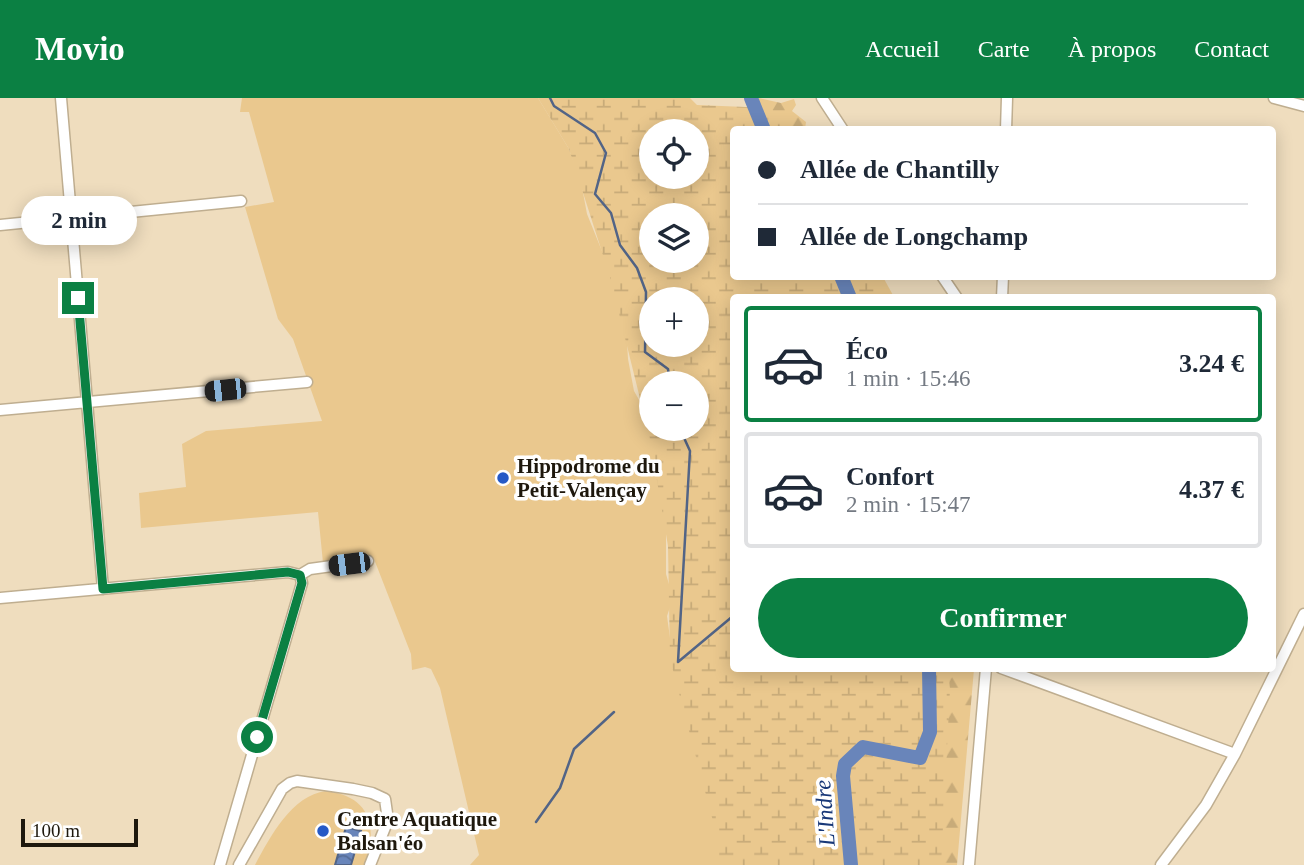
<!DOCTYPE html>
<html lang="fr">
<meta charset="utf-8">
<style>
:root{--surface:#fff;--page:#f2f2f3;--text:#1f2937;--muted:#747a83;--line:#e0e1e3;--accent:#0b8043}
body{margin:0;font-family:"Times New Roman",serif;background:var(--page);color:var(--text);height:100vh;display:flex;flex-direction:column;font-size:26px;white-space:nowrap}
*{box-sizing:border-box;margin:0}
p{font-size:23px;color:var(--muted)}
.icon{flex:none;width:38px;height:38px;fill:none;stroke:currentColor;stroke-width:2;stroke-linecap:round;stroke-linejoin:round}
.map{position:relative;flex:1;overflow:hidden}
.details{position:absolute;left:730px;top:196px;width:546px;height:378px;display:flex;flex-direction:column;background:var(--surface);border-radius:7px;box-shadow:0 4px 18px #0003}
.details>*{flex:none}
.guide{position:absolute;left:730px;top:28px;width:546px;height:154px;border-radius:7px;box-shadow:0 4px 18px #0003;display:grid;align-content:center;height:154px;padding:0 28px;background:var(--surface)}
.tools{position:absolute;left:639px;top:21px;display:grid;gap:14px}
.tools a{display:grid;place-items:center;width:70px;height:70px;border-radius:50%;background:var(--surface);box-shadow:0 4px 18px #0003;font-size:35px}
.scale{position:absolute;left:21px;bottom:18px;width:117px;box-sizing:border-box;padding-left:7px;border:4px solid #1e180d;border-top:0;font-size:19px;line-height:24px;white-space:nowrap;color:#1e180d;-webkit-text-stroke:5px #fff;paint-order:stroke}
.end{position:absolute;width:32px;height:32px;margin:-16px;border:9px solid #0b8043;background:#fff;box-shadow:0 0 0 4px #fff}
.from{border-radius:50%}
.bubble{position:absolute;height:49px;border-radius:24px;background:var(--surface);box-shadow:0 4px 18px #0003;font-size:23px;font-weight:700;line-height:49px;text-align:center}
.car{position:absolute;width:21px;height:42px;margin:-21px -10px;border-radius:9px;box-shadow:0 0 5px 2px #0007;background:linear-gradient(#222 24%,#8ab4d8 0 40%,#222 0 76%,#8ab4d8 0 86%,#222 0)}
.guide b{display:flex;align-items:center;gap:24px;height:66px;font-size:26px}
.guide b+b{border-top:2px solid var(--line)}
.guide i{width:18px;height:18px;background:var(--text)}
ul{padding:12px 0 0;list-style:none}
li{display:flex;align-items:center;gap:21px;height:116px;margin:0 14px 10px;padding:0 14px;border:4px solid var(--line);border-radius:7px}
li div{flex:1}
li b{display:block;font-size:26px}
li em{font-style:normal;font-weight:700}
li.active{border-color:var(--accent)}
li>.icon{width:63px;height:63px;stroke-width:1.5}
.cta{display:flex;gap:14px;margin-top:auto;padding:14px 28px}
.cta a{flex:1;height:80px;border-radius:42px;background:var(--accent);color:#fff;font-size:28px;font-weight:700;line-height:80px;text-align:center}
header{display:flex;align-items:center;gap:42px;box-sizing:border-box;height:98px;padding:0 35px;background:var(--accent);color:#fff}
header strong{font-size:33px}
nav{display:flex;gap:38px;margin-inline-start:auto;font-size:24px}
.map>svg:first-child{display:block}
.grass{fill:#eac88e}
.forest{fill:url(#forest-firs)}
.wetland{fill:url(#wetland-marsh);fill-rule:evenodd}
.water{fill:url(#water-waves);stroke:#526486;stroke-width:2}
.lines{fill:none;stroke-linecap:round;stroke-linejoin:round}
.stream{stroke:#526486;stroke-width:2.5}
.river{stroke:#6985ba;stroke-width:14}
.minor-casing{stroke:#bfae90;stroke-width:13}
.minor{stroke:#fff;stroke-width:10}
.route{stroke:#0b8043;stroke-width:9}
.poi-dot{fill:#2559c6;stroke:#fff;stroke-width:2.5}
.labels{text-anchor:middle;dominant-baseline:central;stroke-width:7;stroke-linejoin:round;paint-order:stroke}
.poi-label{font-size:21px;font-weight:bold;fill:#1e180d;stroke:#fff;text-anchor:start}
.water-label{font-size:23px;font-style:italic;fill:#183878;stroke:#fff}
</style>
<header>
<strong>Movio</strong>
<nav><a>Accueil</a><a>Carte</a><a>À propos</a><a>Contact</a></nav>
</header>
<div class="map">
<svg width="1304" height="767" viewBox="0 0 1304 767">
<defs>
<pattern id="forest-firs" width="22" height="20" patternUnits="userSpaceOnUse" patternTransform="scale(1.75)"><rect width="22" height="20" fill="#eac88e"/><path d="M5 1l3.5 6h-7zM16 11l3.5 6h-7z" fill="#c8ab79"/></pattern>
<pattern id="wetland-marsh" width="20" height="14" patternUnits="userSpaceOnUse" patternTransform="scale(1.75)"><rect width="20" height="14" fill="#eac88e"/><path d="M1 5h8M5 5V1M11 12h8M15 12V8" fill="none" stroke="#c8ab79"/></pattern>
<pattern id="water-waves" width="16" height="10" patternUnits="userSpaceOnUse" patternTransform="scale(1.75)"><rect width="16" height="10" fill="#6985ba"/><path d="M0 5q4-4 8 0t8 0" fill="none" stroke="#566c96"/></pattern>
</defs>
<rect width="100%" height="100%" fill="#efddbe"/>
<path class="grass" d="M242 0H538L569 51 581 84 587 116 625 210 628 261 634 293 651 323 666 386V476L673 500 667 518 673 562 732 767H470L479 757 440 590 431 571 425 569 412 572 411 556 374 461 323 465 318 414 141 430 139 395 186 389 182 346 206 333 322 323 293 241 278 221 245 109 274 104 249 14H240Z
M326 693C370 698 379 729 364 767H255C270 739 292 697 326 693Z"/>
<path class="forest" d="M759 0 781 5 794 1 796 7 792 13 806 24 805 31H771L756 4Z
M918 571H974L957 767H865Z"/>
<path class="wetland" d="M538 0H690L697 7 770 10 791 31 733 32V178L883 179 894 199 733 200V570L948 571 950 591 941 767H718V742L670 561 668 448 650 341 610 179 569 51ZM651 33H696V79H651ZM651 117H696V163H651ZM651 201H696V247H651ZM651 285H696V331H651Z"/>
<path class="water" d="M346 729 361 733 351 767H335Z"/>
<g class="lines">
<path class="stream" d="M550 0 554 8 595 35 606 55 595 96 611 115 620 147 637 170 646 194 645 254 668 271 670 285
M678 564 690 353 680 331
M678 564 733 518
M536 724 560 690 574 651 614 614"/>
<path class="river" d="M751 0 764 32
M841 178 850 200
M851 767 843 678 845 666 863 649 920 660 930 634 929 570"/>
<defs>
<path id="minor" d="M61 0 103 491
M822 0 843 32
M1274 0 1304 8
M1006 32 1007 0
M0 127 241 103
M942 178 957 200
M1002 200 1003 178
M0 312 307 284
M0 500 288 474 300 477 310 471 368 463
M1001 570 1235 656
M220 767 302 485 300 477
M239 767 282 691 290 685 297 683 353 691 372 695 385 701 388 722 370 767
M969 767 986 570
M1161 767 1206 707 1235 656 1304 516"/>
</defs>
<use href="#minor" class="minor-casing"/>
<use href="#minor" class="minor"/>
</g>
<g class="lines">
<path class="route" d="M78 200 103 491 288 474 300 477 302 485 257 639"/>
</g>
<g class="poi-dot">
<circle cx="503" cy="380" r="7"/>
<circle cx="323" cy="733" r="7"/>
</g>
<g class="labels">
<g class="poi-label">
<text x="517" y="368">Hippodrome du<tspan x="517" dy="24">Petit-Valençay</tspan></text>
<text x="337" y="721">Centre Aquatique<tspan x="337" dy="24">Balsan'éo</tspan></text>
</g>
<g class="water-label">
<text transform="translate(825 715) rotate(-94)">L'Indre</text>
</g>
</g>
</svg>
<div class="tools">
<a><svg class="icon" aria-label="locate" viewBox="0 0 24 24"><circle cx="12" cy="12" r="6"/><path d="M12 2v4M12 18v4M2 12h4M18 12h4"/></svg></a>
<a><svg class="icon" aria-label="layers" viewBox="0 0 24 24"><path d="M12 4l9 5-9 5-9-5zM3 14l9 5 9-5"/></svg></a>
<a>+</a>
<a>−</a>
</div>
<div class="scale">100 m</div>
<i class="end from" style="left:257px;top:639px"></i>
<i class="end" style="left:78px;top:200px"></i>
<div class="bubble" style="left:21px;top:98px;width:116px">2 min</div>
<i class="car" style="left:225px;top:292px;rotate:264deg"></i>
<i class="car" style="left:349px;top:466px;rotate:263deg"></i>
<div class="guide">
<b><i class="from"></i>Allée de Chantilly</b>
<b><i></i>Allée de Longchamp</b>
</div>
<section class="details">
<ul>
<li class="active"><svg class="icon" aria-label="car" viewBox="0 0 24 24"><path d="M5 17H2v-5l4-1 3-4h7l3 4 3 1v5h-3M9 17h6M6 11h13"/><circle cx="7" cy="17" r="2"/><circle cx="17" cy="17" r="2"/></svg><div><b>Éco</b><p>1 min · 15:46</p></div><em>3.24 €</em></li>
<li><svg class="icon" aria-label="car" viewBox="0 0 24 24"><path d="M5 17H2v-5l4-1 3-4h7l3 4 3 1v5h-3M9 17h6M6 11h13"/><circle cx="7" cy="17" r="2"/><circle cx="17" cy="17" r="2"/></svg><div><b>Confort</b><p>2 min · 15:47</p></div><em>4.37 €</em></li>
</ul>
<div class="cta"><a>Confirmer</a></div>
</section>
</div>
